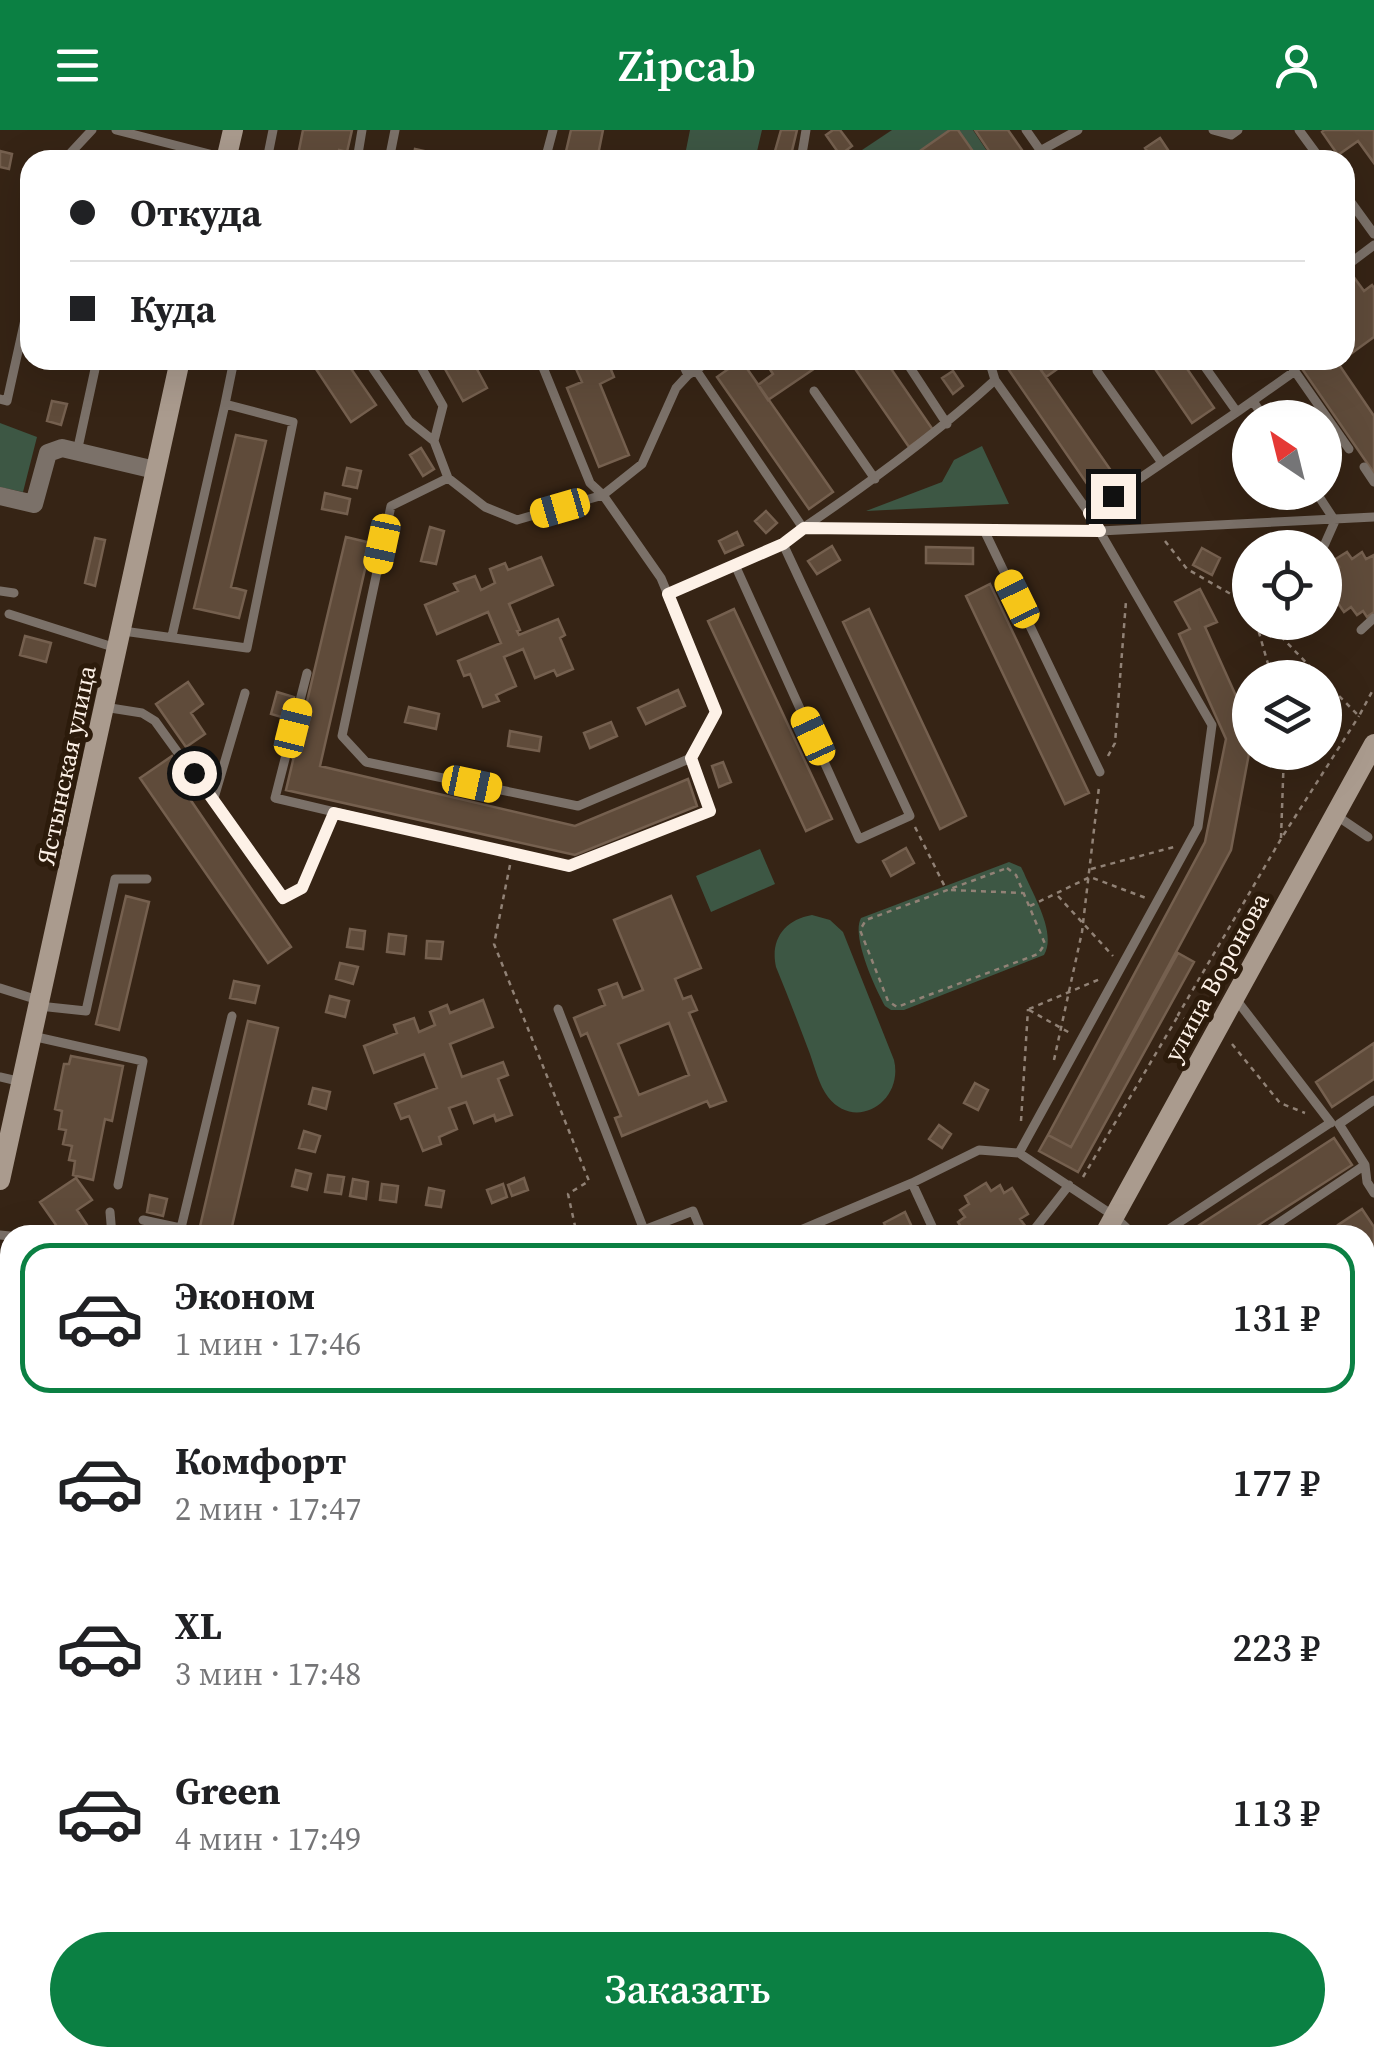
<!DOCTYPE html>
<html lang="ru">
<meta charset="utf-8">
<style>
:root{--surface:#fff;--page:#f2f2f2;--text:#202124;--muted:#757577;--line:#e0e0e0;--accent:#0b8043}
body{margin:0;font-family:"Source Serif 4",serif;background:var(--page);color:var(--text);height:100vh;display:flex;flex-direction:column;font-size:38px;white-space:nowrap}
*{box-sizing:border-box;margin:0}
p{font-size:32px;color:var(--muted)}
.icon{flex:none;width:55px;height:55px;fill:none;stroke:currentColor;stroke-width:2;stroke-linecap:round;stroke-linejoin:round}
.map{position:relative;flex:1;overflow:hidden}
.details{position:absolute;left:0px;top:1095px;width:1375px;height:842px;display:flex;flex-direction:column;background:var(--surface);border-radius:30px 30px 0 0;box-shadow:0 10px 40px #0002}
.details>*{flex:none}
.guide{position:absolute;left:20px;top:20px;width:1335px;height:220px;border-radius:30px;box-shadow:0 10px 40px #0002;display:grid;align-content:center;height:220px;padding:0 50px;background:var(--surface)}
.needle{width:65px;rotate:325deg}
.tools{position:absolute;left:1232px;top:270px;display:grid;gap:20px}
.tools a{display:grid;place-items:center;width:110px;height:110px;border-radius:50%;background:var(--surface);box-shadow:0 10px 40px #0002;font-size:50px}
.end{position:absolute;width:45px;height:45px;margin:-22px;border:12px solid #fdf1e7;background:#111;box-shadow:0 0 0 5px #111}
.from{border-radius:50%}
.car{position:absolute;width:30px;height:60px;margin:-30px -15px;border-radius:12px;box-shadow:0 0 8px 2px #0007;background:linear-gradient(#f5c518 24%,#345 0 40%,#f5c518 0 76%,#345 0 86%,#f5c518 0)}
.guide b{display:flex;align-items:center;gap:35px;height:95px;font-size:38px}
.guide b+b{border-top:2px solid var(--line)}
.guide i{width:25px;height:25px;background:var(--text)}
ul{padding:18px 0 0;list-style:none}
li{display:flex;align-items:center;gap:30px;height:150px;margin:0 20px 15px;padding:0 30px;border:5px solid transparent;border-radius:30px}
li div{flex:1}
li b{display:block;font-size:38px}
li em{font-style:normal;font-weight:600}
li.active{border-color:var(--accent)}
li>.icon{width:90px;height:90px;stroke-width:1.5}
.action{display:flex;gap:20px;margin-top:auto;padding:20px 50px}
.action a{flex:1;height:115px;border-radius:60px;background:var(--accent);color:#fff;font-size:40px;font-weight:600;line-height:115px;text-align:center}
header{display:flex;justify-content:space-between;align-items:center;height:130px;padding:0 50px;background:var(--accent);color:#fff;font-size:45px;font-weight:600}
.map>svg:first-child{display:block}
.green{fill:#3d5744}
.building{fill:#5f4b3a;stroke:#75604f;stroke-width:2.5;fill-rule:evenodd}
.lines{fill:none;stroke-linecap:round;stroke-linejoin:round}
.path{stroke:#918276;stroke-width:2.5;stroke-dasharray:5 5;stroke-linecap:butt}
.service{stroke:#7b7169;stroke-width:9}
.minor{stroke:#7b7169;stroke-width:18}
.secondary{stroke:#aa9b8e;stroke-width:20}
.route{stroke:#fdf1e7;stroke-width:12}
.labels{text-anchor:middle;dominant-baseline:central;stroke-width:10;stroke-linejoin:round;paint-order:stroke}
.street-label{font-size:25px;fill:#fdf1e7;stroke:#2c1b0b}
</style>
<header><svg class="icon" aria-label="menu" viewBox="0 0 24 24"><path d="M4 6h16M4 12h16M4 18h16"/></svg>Zipcab<svg class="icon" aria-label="person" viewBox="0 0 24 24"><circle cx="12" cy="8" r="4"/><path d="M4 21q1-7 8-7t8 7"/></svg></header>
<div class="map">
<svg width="1374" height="1937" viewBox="0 0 1374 1937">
<rect width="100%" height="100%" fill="#362415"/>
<path class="green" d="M690 0H762L755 30H684Z
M892 0H973L993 30H847Z
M0 293 37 307 23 362 0 357Z
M982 316 1009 374 866 381 942 352 954 330Z
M760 719 775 754 711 782 696 746Z
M1009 732 1021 737 1024 743C1033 765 1057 803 1044 825L904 880H891L885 876C875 858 851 806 861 788Z
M812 785 830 790 843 802 894 930C904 972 855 1002 828 967 819 955 815 938 810 924 799 895 788 866 776 837 770 810 784 790 812 785Z"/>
<path class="building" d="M303 0H352L347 22 339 20 336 30 298 25Z
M571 0H603L597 30H564Z
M781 0H797L791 25 775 21Z
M833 0H840L852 16 840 25 826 5Z
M950 0H958L979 30H907Z
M975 0H1008L1029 30H995Z
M1324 0H1374V33L1358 11 1338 25 1322 2Z
M1160 8 1172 26 1166 30H1153L1145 18Z
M415 19 446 26 445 30H413Z
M0 21 12 24 9 39 0 37Z
M1353 146 1364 161 1372 155 1374 158V207L1345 228V151Z
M310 230H345L376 275 351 292Z
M440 230H472L487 258 463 271Z
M572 230H607L614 247 600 254 629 325 599 337 567 258 582 252Z
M741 230 833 362 809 379 717 247Z
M764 230H827L768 270 758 255 773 244Z
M849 230H885L933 300 909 317Z
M1002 230H1034L1114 345 1092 361Z
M1038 230H1070L1046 247 1035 232Z
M1149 230H1181L1214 278 1192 293Z
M1296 230H1335L1338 233 1374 286V343Z
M953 241 963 256 953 264 942 248Z
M52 271 67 274 61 295 47 291Z
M236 305 266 311 231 457 246 461 239 488 194 478Z
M421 318 434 339 423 346 410 325Z
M347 338 361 341 357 358 343 355Z
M325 363 350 369 347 384 322 379Z
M766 381 777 393 766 403 755 391Z
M430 397 444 401 436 434 421 431Z
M737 402 743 415 725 423 719 411Z
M346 407 371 413 320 636 575 696 688 649 697 676 575 725 286 660Z
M95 408 105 410 95 456 85 453Z
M832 416 840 430 817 444 808 431Z
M926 417 973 418V434L926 433Z
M1202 418 1220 428 1212 445 1193 435Z
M1347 422 1352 429 1362 422 1366 429 1374 425V482L1367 487 1363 481 1357 485 1351 477 1344 482 1326 456 1334 452 1328 444 1339 437 1334 430Z
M541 427 553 455 509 474 520 500 517 501 519 505 558 489 565 505 560 508 573 539 557 546 554 540 535 548 523 519 504 527 516 556 496 565 499 571 483 577 470 544 464 546 458 531 501 513 488 482 437 504 425 475 458 461 454 454 475 446 481 460 495 453 490 439 505 433 508 440Z
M990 454 1089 663 1065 674 966 466Z
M1200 459 1217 492 1205 497 1250 597V618L1231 720 1071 1017 1048 1005 1205 712 1226 609 1179 504 1190 499 1175 472Z
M734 479 832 689 806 701 708 491Z
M869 479 966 686 940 699 843 492Z
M25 506 51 513 46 532 20 525Z
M188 552 203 574 191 583 205 604 186 617 156 574Z
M678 560 685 576 646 594 638 578Z
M277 562 294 567 288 589 271 584Z
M409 577 439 584 436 599 405 592Z
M611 592 617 606 590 618 584 603Z
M510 601 541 607 539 621 508 616Z
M172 626 187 648 179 653 291 817 268 833 140 648Z
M723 632 731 652 719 657 712 636Z
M906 718 914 733 891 746 883 731Z
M126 766 149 772 119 900 96 894Z
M671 766 701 838 675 849 683 869 691 866 697 880 689 883 726 971 710 977 707 971 622 1006 615 988 621 986 587 903 581 906 574 888 605 875 599 860 617 853 623 868 643 860 614 790ZM669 893 689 945 639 965 618 914Z
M350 799 365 801 363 819 347 817Z
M389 804 406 806 404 824 387 822Z
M427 811 443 812 441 829 426 828Z
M1178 823 1194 832 1078 1042 1039 1021 1048 1005 1071 1017Z
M340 833 358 837 353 854 336 849Z
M234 851 259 856 255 873 230 868Z
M330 866 349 871 345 887 326 882Z
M483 870 493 897 450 914 462 947 503 932 508 945 498 949 512 985 496 991 494 985 474 993 466 972 449 978 457 999 439 1007 441 1014 423 1021 409 986 401 989 395 974 437 958 424 924 374 943 364 916 397 903 394 895 414 888 419 902 435 895 430 882 447 875 450 883Z
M248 891 278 898 230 1105H198Z
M1374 913V949L1332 977 1316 952Z
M71 926 123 936 112 991 105 989 93 1050 73 1045 75 1031 69 1030 72 1016 63 1014 66 1000 59 999 62 981 55 979 64 934H69Z
M975 953 988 960 978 980 964 973Z
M313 958 330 962 326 979 309 974Z
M939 995 951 1004 942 1018 929 1009Z
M304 1001 320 1006 315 1022 299 1018Z
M1334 1008 1352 1035 1243 1105H1184Z
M296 1040 311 1044 307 1060 292 1056Z
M328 1045 344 1047 341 1064 325 1062Z
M76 1048 92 1070 77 1080 91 1101 84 1105H63L40 1072Z
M524 1048 528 1060 512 1066 508 1055Z
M353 1049 368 1052 366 1069 350 1066Z
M986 1053 991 1061 1000 1055 1004 1063 1012 1058 1028 1084 1020 1089 1026 1097 1020 1101 1022 1105H966L958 1092 965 1087 960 1080 969 1074 965 1066Z
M382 1054 398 1056 396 1072 380 1070Z
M503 1054 507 1067 492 1073 487 1060Z
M429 1058 444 1061 441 1077 426 1075Z
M150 1065 167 1069 163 1086 147 1082Z
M1362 1079 1374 1097V1151L1365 1137V1105H1344L1338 1095Z
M905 1082 911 1095 890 1105 884 1093Z
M10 1255V1387L0 1429V1298Z
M1365 1284 1374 1297V1324L1365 1310Z
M1365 1368 1374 1382V1443L1365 1429Z
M0 1469 10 1471V1500L0 1497Z
M1365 1566 1374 1581V1638L1365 1624Z
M0 1604 10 1607V1645L0 1642Z
M0 1856 10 1859V1890L0 1888Z
M13 1928H33L31 1937H11Z
M224 1928H269L308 1937H221Z
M737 1928H794L780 1937H723Z
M1191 1928H1231L1237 1937H1197Z"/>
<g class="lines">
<path class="path" d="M1165 411 1187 439 1250 475
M1256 492 1272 548
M1267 492 1321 548
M1325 552 1359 586 1374 558
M1108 626 1115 613 1126 471
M915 697 945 757
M1281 708 1284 622
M510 735 494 814 589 1051 568 1064 577 1105
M1007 738 1016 745 1045 814 1038 824 897 877 888 871 860 800 866 790Z
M1091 739 1174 717
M951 760 1023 763
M1058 766 1113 826
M1030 776 1090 747 1146 768
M1029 879 1100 849
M1029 880 1070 903
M1197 895 1178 885 1281 709 1359 586
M1232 914 1280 973 1305 983
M1054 930 1082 802 1099 657
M1021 991 1028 879
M1083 1047 1178 886
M0 1191 10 1148
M577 1928 578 1937
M541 1937 542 1928
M591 1937 597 1928"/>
<path class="service" d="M116 0 225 28
M1026 0 1047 30
M1213 0 1231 5 1238 0
M1299 0 1321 30
M1040 21 1078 0
M64 30 92 0
M267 30 273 0
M357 30 362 0
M389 30 395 0
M545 30 553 0
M801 30 806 0
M1345 64 1374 104
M1345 137 1374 115
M367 230 409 291 434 311 448 348
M417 230 443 276 434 311
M681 230 688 245 696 240 803 398C871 352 935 305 995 250
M905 230 947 294
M989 230 995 250 1089 383 1237 282 1200 230
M1287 230 1349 319
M1097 241 1162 333
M814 261 875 349
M0 269 7 271 30 167
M1253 271 1264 288
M225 274 234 230
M1237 282 1295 241
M77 322 97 230
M1364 337 1374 352
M1316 362 1335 391 1323 418
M984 400 1100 642
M735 435 859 709 910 686 783 414
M0 461 14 463
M667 464 783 414 803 398 1100 401 1374 387
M9 484 116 518
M1361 500 1374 488
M123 501 247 518 293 292 225 274 172 506
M307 543 275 668 569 737 710 681 691 628 578 676 366 632 342 606 391 376 448 348 485 377 517 390 603 365 590 353 540 230
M104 577 142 583 155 591 283 768 302 758 334 683
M691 628 716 581 661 448 603 365 642 334 676 258 688 245 711 230
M214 668 245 563
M1337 686 1368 707
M0 858 38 870
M1235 868 1331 993
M39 876 86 881 115 749H147
M558 879 644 1100 693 1081 703 1105
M32 906 143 931 118 1055
M0 947 22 952
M1019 1023 1198 697 1212 595 1089 383
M1365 1035 1367 1052 1374 1063
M912 1053 936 1105
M110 1082 112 1105
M143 1090 199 1102
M181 1098 232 886
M0 1105 10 1106
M789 1105 912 1053 979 1020 1019 1023 1114 1086 1134 1105
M1030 1105 1069 1055
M1160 1105 1330 993
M1261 1105 1365 1035 1339 994 1374 970
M1365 1246 1369 1244 1374 1252
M0 1266 9 1231
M1365 1466 1374 1479
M1365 1506 1374 1500
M0 1512 10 1514
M0 1573 10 1576
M1365 1645 1374 1659
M1365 1776 1374 1771
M0 1836 10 1839
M0 1903 10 1905
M340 1928 360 1932 359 1937
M482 1928 521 1937
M951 1928 957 1937
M1167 1928 1174 1937
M51 1931 75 1937
M206 1937 208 1928
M446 1937 448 1928
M802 1937 816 1928"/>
<path class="minor" d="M0 366 34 374 48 323 62 318 155 340
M0 1686 10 1688
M125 1937 126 1928"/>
<path class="secondary" d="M226 30 233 0
M0 1050 180 230
M1104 1105 1374 614
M649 1932 651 1928"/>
</g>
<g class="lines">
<path class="route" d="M194 643 283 768 302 758 334 683 569 736 710 681 691 628 716 582 668 464 783 414 804 398 1100 401 1089 383 1113 366"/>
</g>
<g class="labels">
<g class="street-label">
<text transform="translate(66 635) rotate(-78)">Ястынская улица</text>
<text transform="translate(1216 847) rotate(-61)">улица Воронова</text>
</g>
</g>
</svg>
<div class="tools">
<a><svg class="needle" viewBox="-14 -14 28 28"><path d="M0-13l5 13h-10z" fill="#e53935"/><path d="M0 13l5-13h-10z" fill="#757577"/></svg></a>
<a><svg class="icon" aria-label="locate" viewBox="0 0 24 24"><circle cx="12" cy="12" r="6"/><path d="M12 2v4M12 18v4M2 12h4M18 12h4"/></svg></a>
<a><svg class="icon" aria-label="layers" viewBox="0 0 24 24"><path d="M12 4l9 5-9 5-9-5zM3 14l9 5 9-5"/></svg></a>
</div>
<i class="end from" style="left:194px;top:643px"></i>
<i class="end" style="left:1113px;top:366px"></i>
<i class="car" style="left:560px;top:378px;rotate:254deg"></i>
<i class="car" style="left:382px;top:414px;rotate:192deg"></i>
<i class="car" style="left:1017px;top:469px;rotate:334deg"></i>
<i class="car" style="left:293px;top:598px;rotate:14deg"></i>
<i class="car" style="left:813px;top:606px;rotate:335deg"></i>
<i class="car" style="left:472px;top:654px;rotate:102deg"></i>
<div class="guide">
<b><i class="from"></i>Откуда</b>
<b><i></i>Куда</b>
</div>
<section class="details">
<ul>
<li class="active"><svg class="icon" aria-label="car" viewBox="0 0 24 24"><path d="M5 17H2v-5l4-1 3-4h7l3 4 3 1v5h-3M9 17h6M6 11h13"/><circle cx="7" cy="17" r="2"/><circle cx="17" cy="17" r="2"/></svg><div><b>Эконом</b><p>1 мин · 17:46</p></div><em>131 ₽</em></li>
<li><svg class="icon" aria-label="car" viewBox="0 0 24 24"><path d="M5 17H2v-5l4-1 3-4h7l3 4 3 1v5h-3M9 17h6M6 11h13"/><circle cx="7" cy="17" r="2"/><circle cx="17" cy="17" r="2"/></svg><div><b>Комфорт</b><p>2 мин · 17:47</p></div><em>177 ₽</em></li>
<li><svg class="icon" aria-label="car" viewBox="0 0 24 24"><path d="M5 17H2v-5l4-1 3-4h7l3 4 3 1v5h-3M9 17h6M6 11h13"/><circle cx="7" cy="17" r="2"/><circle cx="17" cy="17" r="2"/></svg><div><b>XL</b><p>3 мин · 17:48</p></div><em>223 ₽</em></li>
<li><svg class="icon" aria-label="car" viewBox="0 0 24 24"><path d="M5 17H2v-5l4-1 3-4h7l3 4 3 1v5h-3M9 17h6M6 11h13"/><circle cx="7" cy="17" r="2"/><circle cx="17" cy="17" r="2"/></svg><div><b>Green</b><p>4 мин · 17:49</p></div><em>113 ₽</em></li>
</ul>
<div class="action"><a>Заказать</a></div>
</section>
</div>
